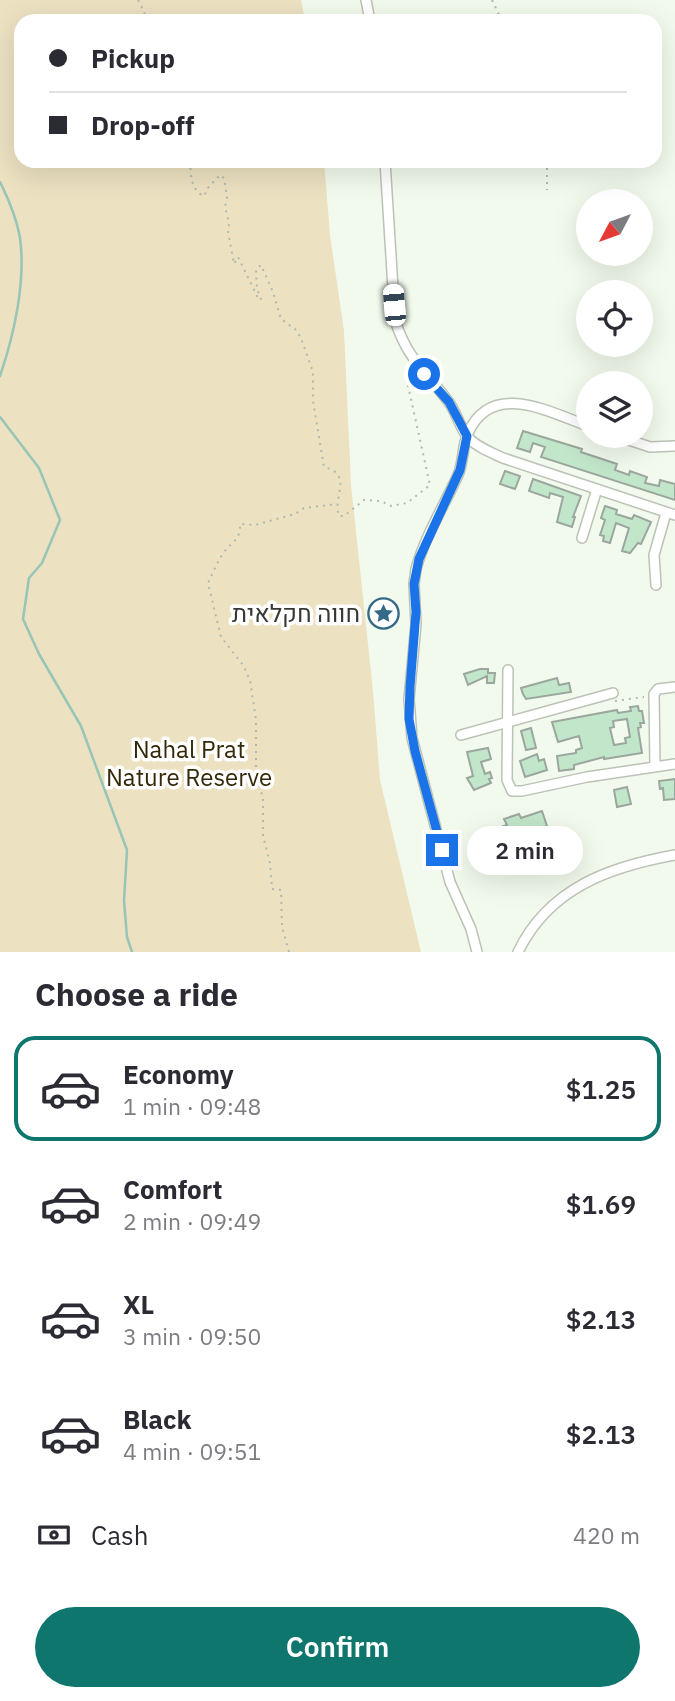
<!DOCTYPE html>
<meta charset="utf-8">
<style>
:root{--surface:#fff;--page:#f2f2f3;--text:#2b2b33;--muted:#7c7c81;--line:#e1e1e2;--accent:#0f766e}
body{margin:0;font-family:"IBM Plex Sans",Heebo,sans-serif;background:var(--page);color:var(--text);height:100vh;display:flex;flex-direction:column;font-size:26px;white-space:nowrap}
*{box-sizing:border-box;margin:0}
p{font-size:23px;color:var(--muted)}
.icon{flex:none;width:38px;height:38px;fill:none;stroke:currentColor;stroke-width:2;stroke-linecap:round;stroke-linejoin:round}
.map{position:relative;height:952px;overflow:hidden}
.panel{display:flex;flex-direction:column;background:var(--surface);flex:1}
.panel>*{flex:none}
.hud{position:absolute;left:14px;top:14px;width:648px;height:154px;border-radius:21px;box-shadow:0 7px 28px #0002;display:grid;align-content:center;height:154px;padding:0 35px;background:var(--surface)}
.needle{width:46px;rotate:229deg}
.controls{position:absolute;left:576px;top:189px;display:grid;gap:14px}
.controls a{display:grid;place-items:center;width:77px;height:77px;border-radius:50%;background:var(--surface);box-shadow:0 7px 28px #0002;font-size:35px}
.end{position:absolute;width:32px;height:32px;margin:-16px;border:9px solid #1a73e8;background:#fff;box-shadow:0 0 0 4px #fff}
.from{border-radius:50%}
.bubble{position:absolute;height:49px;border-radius:24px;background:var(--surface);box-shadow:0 7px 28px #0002;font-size:23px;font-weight:600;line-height:49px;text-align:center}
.car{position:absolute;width:21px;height:42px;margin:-21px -10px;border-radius:9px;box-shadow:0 0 5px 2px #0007;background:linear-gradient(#fff 24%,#345 0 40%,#fff 0 76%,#345 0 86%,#fff 0)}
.hud b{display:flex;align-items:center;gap:24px;height:66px;font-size:26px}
.hud b+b{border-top:2px solid var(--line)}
.hud i{width:18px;height:18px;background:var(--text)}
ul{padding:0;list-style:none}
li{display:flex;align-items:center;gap:21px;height:105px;margin:0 14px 10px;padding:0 21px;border:4px solid transparent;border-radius:21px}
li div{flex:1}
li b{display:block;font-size:26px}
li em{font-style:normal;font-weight:600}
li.current{border-color:var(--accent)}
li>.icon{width:63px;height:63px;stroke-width:1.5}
h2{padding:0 35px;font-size:32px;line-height:84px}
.pay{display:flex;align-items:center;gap:18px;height:77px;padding:0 35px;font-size:26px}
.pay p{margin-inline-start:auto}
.button{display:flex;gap:14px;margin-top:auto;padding:14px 35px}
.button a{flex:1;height:80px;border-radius:42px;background:var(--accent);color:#fff;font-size:28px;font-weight:600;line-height:80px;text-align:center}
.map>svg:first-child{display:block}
.green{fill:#ece1c1}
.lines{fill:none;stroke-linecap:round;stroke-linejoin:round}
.stream{stroke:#97c5b6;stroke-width:2.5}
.building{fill:#c2e6ca;stroke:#9ba79e;stroke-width:2;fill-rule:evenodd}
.minor-casing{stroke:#bbc2b6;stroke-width:12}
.path{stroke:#b2b8ae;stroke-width:2;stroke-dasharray:2 5;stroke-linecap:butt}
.minor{stroke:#fff;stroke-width:9}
.route{stroke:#1a73e8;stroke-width:9}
.labels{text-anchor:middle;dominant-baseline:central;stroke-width:7;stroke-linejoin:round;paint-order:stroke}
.poi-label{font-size:24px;fill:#353833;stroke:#fff;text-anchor:end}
.park-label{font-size:24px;fill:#332907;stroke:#fff}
</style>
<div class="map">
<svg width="675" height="952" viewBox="0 0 675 952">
<rect width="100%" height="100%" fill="#f2faed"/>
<path class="green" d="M0 0H301L305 21H21V161H324L330 235 344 331 351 485 373 691 380 780 421 952H0Z"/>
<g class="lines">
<path class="stream" d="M0 182C8 198 17 220 20 238 26 282 14 335 0 376
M0 417 39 468 60 520 42 563 29 578 23 619 39 654 81 726 127 850 124 901 127 937 132 952"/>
</g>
<path class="building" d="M523 431 582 449 581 452 617 464 615 470 629 475 630 471 647 477 645 483 659 486 660 480 675 484V500L541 457 545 447 533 443 530 452 517 448Z
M505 471 520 476 515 489 500 484Z
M533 479 581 496 573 517H575L572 527 557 522 563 497 550 493 549 498 529 491Z
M605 506 617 510 616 514 632 519 634 515 651 522 641 544 638 543 630 553 622 551 629 528 616 523 610 543 603 541 604 536 600 535 605 520 601 518Z
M480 669H488V673H495L494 683H487V676L468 685 464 674Z
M557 678 559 685 569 683 571 692 526 699 523 694 521 688Z
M638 706 639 711H642L644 723H640L641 727 638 728 642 753 604 759V757L574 765V769L559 771 557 756 576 753V750L582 748 579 736 558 742 552 722 617 710 618 713 631 711 630 707ZM627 719 630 737 625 738 626 743 614 745 610 728 614 727 613 721Z
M531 728 536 748 526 750 521 731Z
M488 748 491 759 481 762 485 774 490 772 492 778 489 779 491 783 474 790 467 778 473 776 467 752Z
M537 754 539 761 544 759 547 770 525 777 520 761Z
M675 779V799L664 800 663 788 660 789 659 781Z
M627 787 631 804 617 807 614 790Z
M542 811 549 832 528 839 530 845 516 850 514 845 489 853 483 833 507 825 504 819 519 814 521 818Z"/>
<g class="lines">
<defs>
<path id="minor" d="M366 0 370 21
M385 161 395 320C407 359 425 370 448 401 456 411 459 425 466 435 474 446 492 453 503 458L675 515
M617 436 650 447 675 446
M582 538 597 489
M656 585 654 555 666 513
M508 670 507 780 512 791H522L587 777 675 764
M461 735 613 693
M655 767 654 694 658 689 675 687
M477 952 471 929 450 882 412 738 409 699 416 624 414 584 416 569C425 536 444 506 458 475 464 461 462 446 468 433 492 380 549 412 588 426
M518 952C549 888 609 867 675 855"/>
</defs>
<use href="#minor" class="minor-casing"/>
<path class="path" d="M138 0 144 11 146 21
M492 0 502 21
M190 161C191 175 190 188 203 196L205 195 206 190 220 175 224 178 227 197 225 207 229 223 228 232 234 264 238 257 259 300 261 299 257 289 256 270 261 265 273 292 281 319 296 330 301 338 313 372V401L324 467C354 475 332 496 339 516H344L364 500 381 501 391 506 407 503 430 485 405 372 410 369
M547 161V190
M615 701 644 697
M289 952 282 927 281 890 272 889 270 863 263 836V798L256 774V720L250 680 243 665 221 637 208 583C213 573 217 562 224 552 232 542 241 539 240 524L255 525 295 514 304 508 337 504"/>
<use href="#minor" class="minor"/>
</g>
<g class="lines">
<path class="route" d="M424 374 449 402 467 436 460 470 419 559 414 584 416 612 410 687 409 719 415 751 442 850"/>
</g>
<defs>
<symbol id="sight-ring" viewBox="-11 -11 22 22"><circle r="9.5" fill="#fff" stroke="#346a86" stroke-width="1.5"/><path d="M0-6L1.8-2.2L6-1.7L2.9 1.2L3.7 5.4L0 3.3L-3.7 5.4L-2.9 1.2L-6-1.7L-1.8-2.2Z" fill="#346a86"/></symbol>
</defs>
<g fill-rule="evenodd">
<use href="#sight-ring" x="366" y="596" width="35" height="35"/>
</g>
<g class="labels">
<g class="poi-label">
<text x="360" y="613">חווה חקלאית</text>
</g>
<g class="park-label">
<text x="189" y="749">Nahal Prat<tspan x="189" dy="28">Nature Reserve</tspan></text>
</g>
</g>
</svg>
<div class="controls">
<a><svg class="needle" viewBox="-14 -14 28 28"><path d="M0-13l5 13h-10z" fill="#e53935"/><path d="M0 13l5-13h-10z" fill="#7c7c81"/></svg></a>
<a><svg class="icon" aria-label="locate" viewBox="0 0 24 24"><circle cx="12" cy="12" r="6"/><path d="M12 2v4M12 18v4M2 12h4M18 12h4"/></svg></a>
<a><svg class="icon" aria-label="layers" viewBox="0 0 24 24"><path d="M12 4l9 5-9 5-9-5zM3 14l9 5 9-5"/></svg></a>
</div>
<i class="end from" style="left:424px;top:374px"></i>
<i class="end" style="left:442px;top:850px"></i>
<div class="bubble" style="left:467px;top:826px;width:116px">2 min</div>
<i class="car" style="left:394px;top:305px;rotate:355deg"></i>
<div class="hud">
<b><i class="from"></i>Pickup</b>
<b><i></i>Drop-off</b>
</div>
</div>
<section class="panel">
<h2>Choose a ride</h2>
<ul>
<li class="current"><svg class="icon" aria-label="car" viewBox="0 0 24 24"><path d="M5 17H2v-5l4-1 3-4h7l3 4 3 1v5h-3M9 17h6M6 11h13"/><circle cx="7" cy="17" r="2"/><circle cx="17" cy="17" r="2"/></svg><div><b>Economy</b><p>1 min · 09:48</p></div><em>$1.25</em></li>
<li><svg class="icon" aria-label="car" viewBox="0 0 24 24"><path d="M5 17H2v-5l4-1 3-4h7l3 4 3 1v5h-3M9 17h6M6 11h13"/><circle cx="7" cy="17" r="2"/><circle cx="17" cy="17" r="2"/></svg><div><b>Comfort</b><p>2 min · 09:49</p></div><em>$1.69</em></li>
<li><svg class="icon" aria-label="car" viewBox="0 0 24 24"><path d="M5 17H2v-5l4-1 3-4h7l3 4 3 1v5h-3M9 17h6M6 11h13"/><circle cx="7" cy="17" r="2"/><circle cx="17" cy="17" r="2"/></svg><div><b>XL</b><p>3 min · 09:50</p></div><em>$2.13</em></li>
<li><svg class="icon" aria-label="car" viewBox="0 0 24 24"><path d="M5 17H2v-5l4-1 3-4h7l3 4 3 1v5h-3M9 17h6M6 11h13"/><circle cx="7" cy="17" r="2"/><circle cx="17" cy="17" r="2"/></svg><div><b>Black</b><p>4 min · 09:51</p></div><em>$2.13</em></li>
</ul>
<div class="pay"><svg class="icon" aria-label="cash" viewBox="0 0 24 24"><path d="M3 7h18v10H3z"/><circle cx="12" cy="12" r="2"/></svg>Cash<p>420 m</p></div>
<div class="button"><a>Confirm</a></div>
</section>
